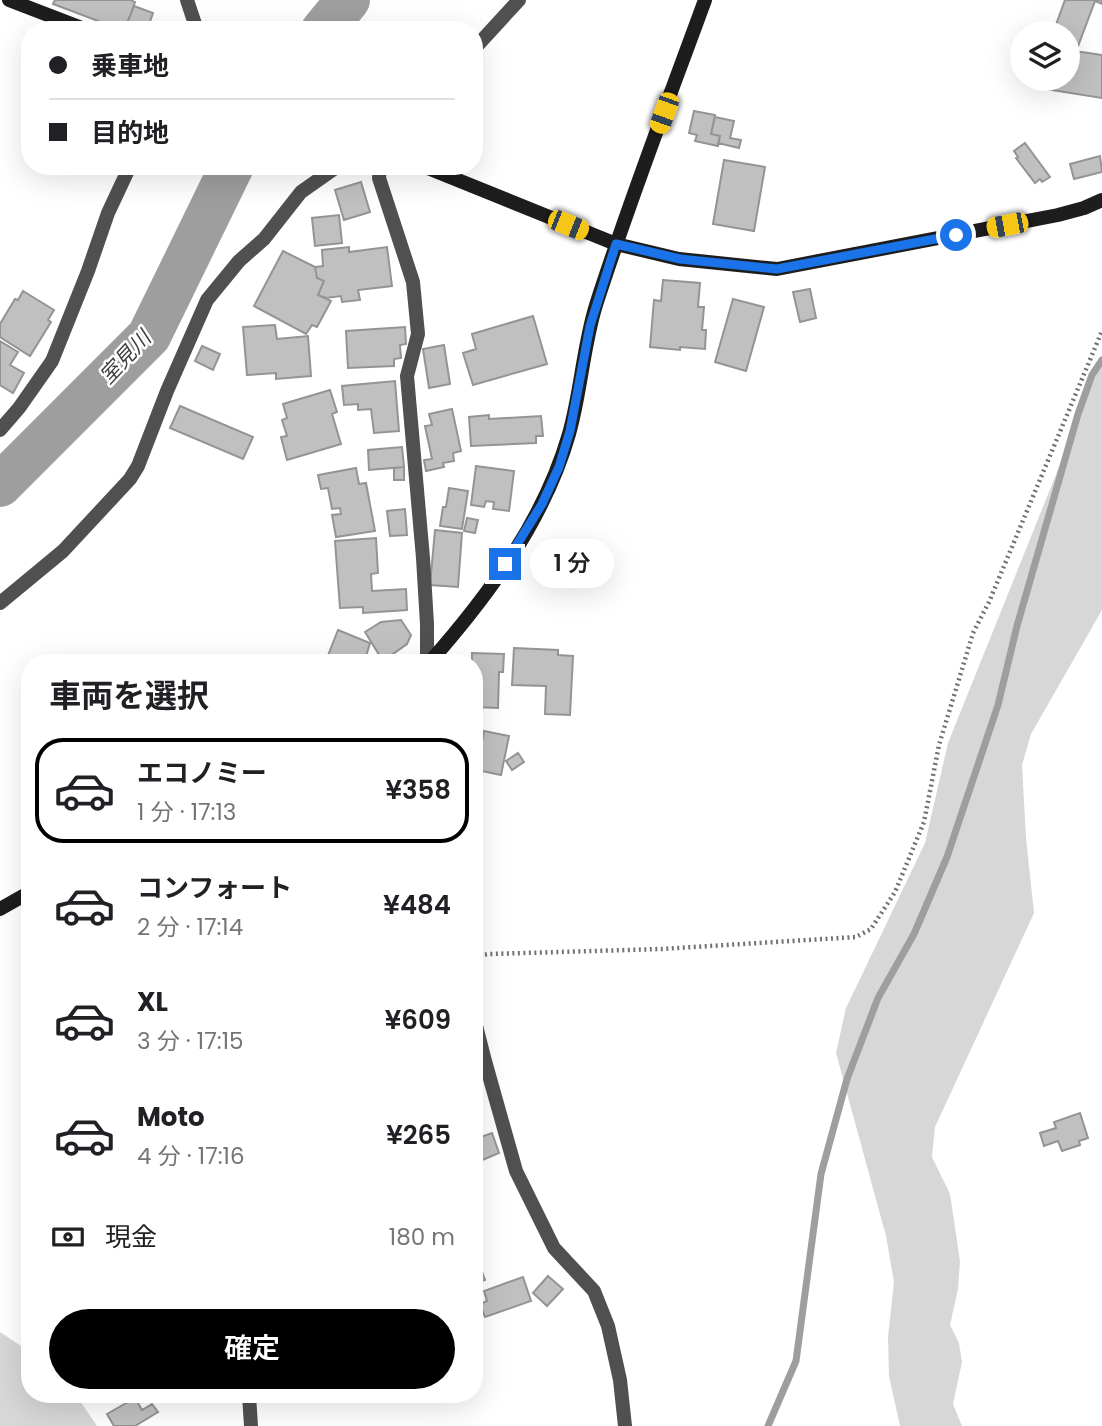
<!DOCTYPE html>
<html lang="ja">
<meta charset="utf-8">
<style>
:root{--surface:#fff;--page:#f6f6f6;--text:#202124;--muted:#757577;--line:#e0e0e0;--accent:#000}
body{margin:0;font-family:Poppins,"Noto Sans JP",sans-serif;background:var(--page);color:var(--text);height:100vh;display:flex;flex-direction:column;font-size:26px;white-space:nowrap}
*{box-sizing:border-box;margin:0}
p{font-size:23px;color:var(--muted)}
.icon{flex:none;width:38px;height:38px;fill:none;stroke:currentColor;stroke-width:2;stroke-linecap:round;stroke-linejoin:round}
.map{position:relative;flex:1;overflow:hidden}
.side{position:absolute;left:21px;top:654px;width:462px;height:749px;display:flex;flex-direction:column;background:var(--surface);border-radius:28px;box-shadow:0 7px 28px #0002}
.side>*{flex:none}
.top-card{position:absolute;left:21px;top:21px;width:462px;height:154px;border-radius:28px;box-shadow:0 7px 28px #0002;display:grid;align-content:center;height:154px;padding:0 28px;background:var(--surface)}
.fabs{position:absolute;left:1010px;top:21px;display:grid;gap:14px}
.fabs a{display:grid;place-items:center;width:70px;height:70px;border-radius:50%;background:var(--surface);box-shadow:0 7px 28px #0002;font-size:35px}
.end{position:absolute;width:32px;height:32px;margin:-16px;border:9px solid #1a73e8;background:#fff;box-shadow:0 0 0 4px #fff}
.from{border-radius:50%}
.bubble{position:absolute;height:49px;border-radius:24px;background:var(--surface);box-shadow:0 7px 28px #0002;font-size:23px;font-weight:600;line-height:49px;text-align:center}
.car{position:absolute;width:21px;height:42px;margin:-21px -10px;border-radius:9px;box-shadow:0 0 5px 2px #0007;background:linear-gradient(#f5c518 24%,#345 0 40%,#f5c518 0 76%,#345 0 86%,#f5c518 0)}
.top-card b{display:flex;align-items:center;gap:24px;height:66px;font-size:26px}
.top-card b+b{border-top:2px solid var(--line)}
.top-card i{width:18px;height:18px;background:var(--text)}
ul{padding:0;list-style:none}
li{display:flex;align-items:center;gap:21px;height:105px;margin:0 14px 10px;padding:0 14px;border:4px solid transparent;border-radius:28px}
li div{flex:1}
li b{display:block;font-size:26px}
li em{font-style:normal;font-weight:600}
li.selected{border-color:var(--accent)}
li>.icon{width:63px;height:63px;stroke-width:1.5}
h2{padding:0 28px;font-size:32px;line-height:84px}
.pay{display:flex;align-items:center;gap:18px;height:77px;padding:0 28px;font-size:26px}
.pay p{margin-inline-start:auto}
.action{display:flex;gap:14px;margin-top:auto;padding:14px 28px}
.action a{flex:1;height:80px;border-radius:42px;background:var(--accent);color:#fff;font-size:28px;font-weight:600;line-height:80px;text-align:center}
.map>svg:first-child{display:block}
.green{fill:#d7d7d7}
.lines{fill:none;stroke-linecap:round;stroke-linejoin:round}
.stream{stroke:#9e9e9e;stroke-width:7}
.river{stroke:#9e9e9e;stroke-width:44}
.building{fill:#c0c0c0;stroke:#949494;stroke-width:2}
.path{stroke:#727272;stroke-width:4.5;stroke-dasharray:2 3.5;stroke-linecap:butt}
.street{stroke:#505050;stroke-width:14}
.secondary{stroke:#1d1d1d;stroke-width:14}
.route{stroke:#1a73e8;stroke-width:9}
.labels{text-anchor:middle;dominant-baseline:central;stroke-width:5;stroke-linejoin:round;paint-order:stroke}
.water-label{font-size:21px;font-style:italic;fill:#3f3f3f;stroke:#fff}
</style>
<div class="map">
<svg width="1102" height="1426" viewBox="0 0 1102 1426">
<rect width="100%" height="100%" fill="#fff"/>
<path class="green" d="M1102 360V610L1031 734 1022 765 1026 838 1034 913 935 1127 932 1157 950 1194 960 1261 958 1289 950 1325 959 1343 962 1362 953 1404 962 1426H900L889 1376 888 1337 894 1282 886 1236 836 1053 846 1008 925 843 948 743Z
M0 1332 30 1352V1395H76L97 1426H0Z"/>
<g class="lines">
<path class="stream" d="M768 1426 796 1361 821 1174 847 1079 878 998 914 934 947 857 998 705 1017 626 1078 414 1092 375 1102 360"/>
<path class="river" d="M323 30 348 0
M0 485 149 336 232 166"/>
</g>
<path class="building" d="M55 0H130L135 2 125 30H122L53 4Z
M1065 0H1102V4L1095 1 1077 49 1068 45V33H1053Z
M134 6 153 13 147 30H130L125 28Z
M1068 50 1102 55V98L1039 88 1041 79H1068Z
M694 111 715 115 711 134 720 136 718 146 695 141 697 135 689 133Z
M715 117 734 121 730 138 741 140 739 148 718 143 720 136 711 134Z
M1025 143 1050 177 1042 182 1040 179 1035 183 1016 158 1018 157 1014 151Z
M1100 156 1102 172 1074 179 1070 164Z
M724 160 765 167 754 231 713 224Z
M361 182 370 212 344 220 335 190Z
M339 215 342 243 315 246 312 218Z
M349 247V252L387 247 392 286 358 290 360 300 342 302 341 296 326 298 318 295 324 281 317 278 315 267 323 266 322 250Z
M283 251 315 267 317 278 324 281 318 295 331 301 317 327 312 325 306 334 254 306Z
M663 280 700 283 698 307H704L702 330H706L705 349 680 347V350L650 347 654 300 661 301Z
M810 289 816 318 800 322 793 292Z
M23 291 54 310 48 320 51 322 30 356 0 337V324L15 299 18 300Z
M733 299 764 307 746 371 715 362Z
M533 316 547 364 473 385 463 353 476 349 472 334Z
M275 325 277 339 308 336 311 376 276 379V373L247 375 243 327Z
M405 327 406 344 400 345 401 358 394 359V366L348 368 346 331Z
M0 341 18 352 10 365 24 373 13 393 0 385Z
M444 345 450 384 429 388 423 349Z
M202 346 220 354 213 370 195 361Z
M395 381 399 431 374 433 371 409 358 410V404L344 405 342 386Z
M330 390 337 412 332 414 341 444 287 460 281 437 287 436 282 420 287 418 283 404Z
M180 406 253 437 243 459 170 428Z
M452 409 461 451 453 453 454 461 443 463 444 467 426 471 424 460 432 459 425 426 432 425 429 414Z
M489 415V419L541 416 543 436H536V443L471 446 469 417Z
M402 447 404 467 369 470 368 450Z
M476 466 514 471 509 511 493 509 494 502 486 501 484 507 471 505Z
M404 467V480H394V468Z
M356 468 359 484 366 483 375 531 336 537 332 515 341 514 340 508 332 509 328 488 321 489 318 475Z
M449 488 468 491 462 529 440 526 443 507H446Z
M405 509 407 535 390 536 387 511Z
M467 518 478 520 475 533 464 531Z
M435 530 462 533 458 587 430 585Z
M376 538 378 573 371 574 372 591 406 589 407 610 363 613V607L340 608 335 541Z
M401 620 411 635 407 644 383 661 365 632 381 622Z
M338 630 370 643 364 663H325Z
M514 648 558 650V655L573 656 570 715 545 714 546 686 512 685Z
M472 653 504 654 503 672H499L498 708 474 707V663H472Z
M474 723 482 724 475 764H474Z
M484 731 509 736 501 775 477 770Z
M518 753 524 762 512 770 506 761Z
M1080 1113 1088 1138 1079 1141 1080 1145 1062 1151 1058 1141 1044 1146 1040 1133 1056 1128 1054 1122Z
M492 1133 499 1153 478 1162 474 1152V1145L477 1144 475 1139Z
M474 1250 485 1280 474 1284Z
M548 1276 563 1289 547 1306 533 1293Z
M523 1277 531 1301 485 1317 480 1304 487 1301 484 1291Z
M135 1398 142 1410 152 1404 158 1412 135 1426H114L107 1414Z"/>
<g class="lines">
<path class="path" d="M474 956 490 954 661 949 856 937 871 929 895 892 924 822 939 745 973 633 989 602 1102 331"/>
<path class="street" d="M187 0 197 30
M474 49 519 0
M380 166 379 178 413 282 418 334 407 376 423 558 427 624V663
M0 430 19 408 52 361 88 271 108 213 130 166
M0 603 63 551 130 479 138 466 167 391 207 300 239 261 264 239 301 192 338 166
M474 1018 485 1061 516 1171 554 1248 594 1291 608 1326 620 1380 625 1426
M249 1395 251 1426"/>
<path class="secondary" d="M9 0 87 30
M423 166 616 244 679 259 777 269 1058 215 1084 208 1102 200
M429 663C488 596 544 521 569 434 581 392 583 347 596 305 629 202 668 101 705 0
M0 909 30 892"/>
</g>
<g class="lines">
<path class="route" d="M505 564 542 504 559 467 570 431 590 326 616 244 680 259 777 269 956 235"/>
</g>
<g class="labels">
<g class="water-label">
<text transform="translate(125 357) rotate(-47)">室見川</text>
</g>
</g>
</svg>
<div class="fabs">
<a><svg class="icon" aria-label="layers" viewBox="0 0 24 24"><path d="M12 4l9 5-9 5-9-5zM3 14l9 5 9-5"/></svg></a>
</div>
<i class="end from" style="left:956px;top:235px"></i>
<i class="end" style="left:505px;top:564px"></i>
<div class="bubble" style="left:530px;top:539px;width:84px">1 分</div>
<i class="car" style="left:664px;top:113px;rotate:200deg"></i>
<i class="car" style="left:568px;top:225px;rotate:112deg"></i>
<i class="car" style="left:1007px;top:225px;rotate:259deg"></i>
<div class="top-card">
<b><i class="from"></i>乗車地</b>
<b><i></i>目的地</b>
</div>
<section class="side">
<h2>車両を選択</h2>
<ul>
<li class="selected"><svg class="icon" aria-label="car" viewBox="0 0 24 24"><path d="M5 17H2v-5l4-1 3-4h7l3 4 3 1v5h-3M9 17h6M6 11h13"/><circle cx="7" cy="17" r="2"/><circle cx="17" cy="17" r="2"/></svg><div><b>エコノミー</b><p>1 分 · 17:13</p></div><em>¥358</em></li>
<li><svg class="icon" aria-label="car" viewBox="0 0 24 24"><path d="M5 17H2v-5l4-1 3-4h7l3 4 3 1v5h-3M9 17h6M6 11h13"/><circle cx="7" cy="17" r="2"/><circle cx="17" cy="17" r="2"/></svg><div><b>コンフォート</b><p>2 分 · 17:14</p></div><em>¥484</em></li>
<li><svg class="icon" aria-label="car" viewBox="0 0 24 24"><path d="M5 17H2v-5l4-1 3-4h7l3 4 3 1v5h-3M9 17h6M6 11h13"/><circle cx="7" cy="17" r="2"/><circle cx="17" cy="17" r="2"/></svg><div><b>XL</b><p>3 分 · 17:15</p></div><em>¥609</em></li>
<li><svg class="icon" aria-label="car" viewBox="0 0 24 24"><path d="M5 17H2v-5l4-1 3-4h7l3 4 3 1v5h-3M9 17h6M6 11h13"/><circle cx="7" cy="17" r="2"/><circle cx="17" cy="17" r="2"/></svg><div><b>Moto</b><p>4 分 · 17:16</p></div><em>¥265</em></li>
</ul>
<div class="pay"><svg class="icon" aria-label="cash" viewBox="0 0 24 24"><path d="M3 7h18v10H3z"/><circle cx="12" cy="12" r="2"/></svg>現金<p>180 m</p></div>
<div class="action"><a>確定</a></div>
</section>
</div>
